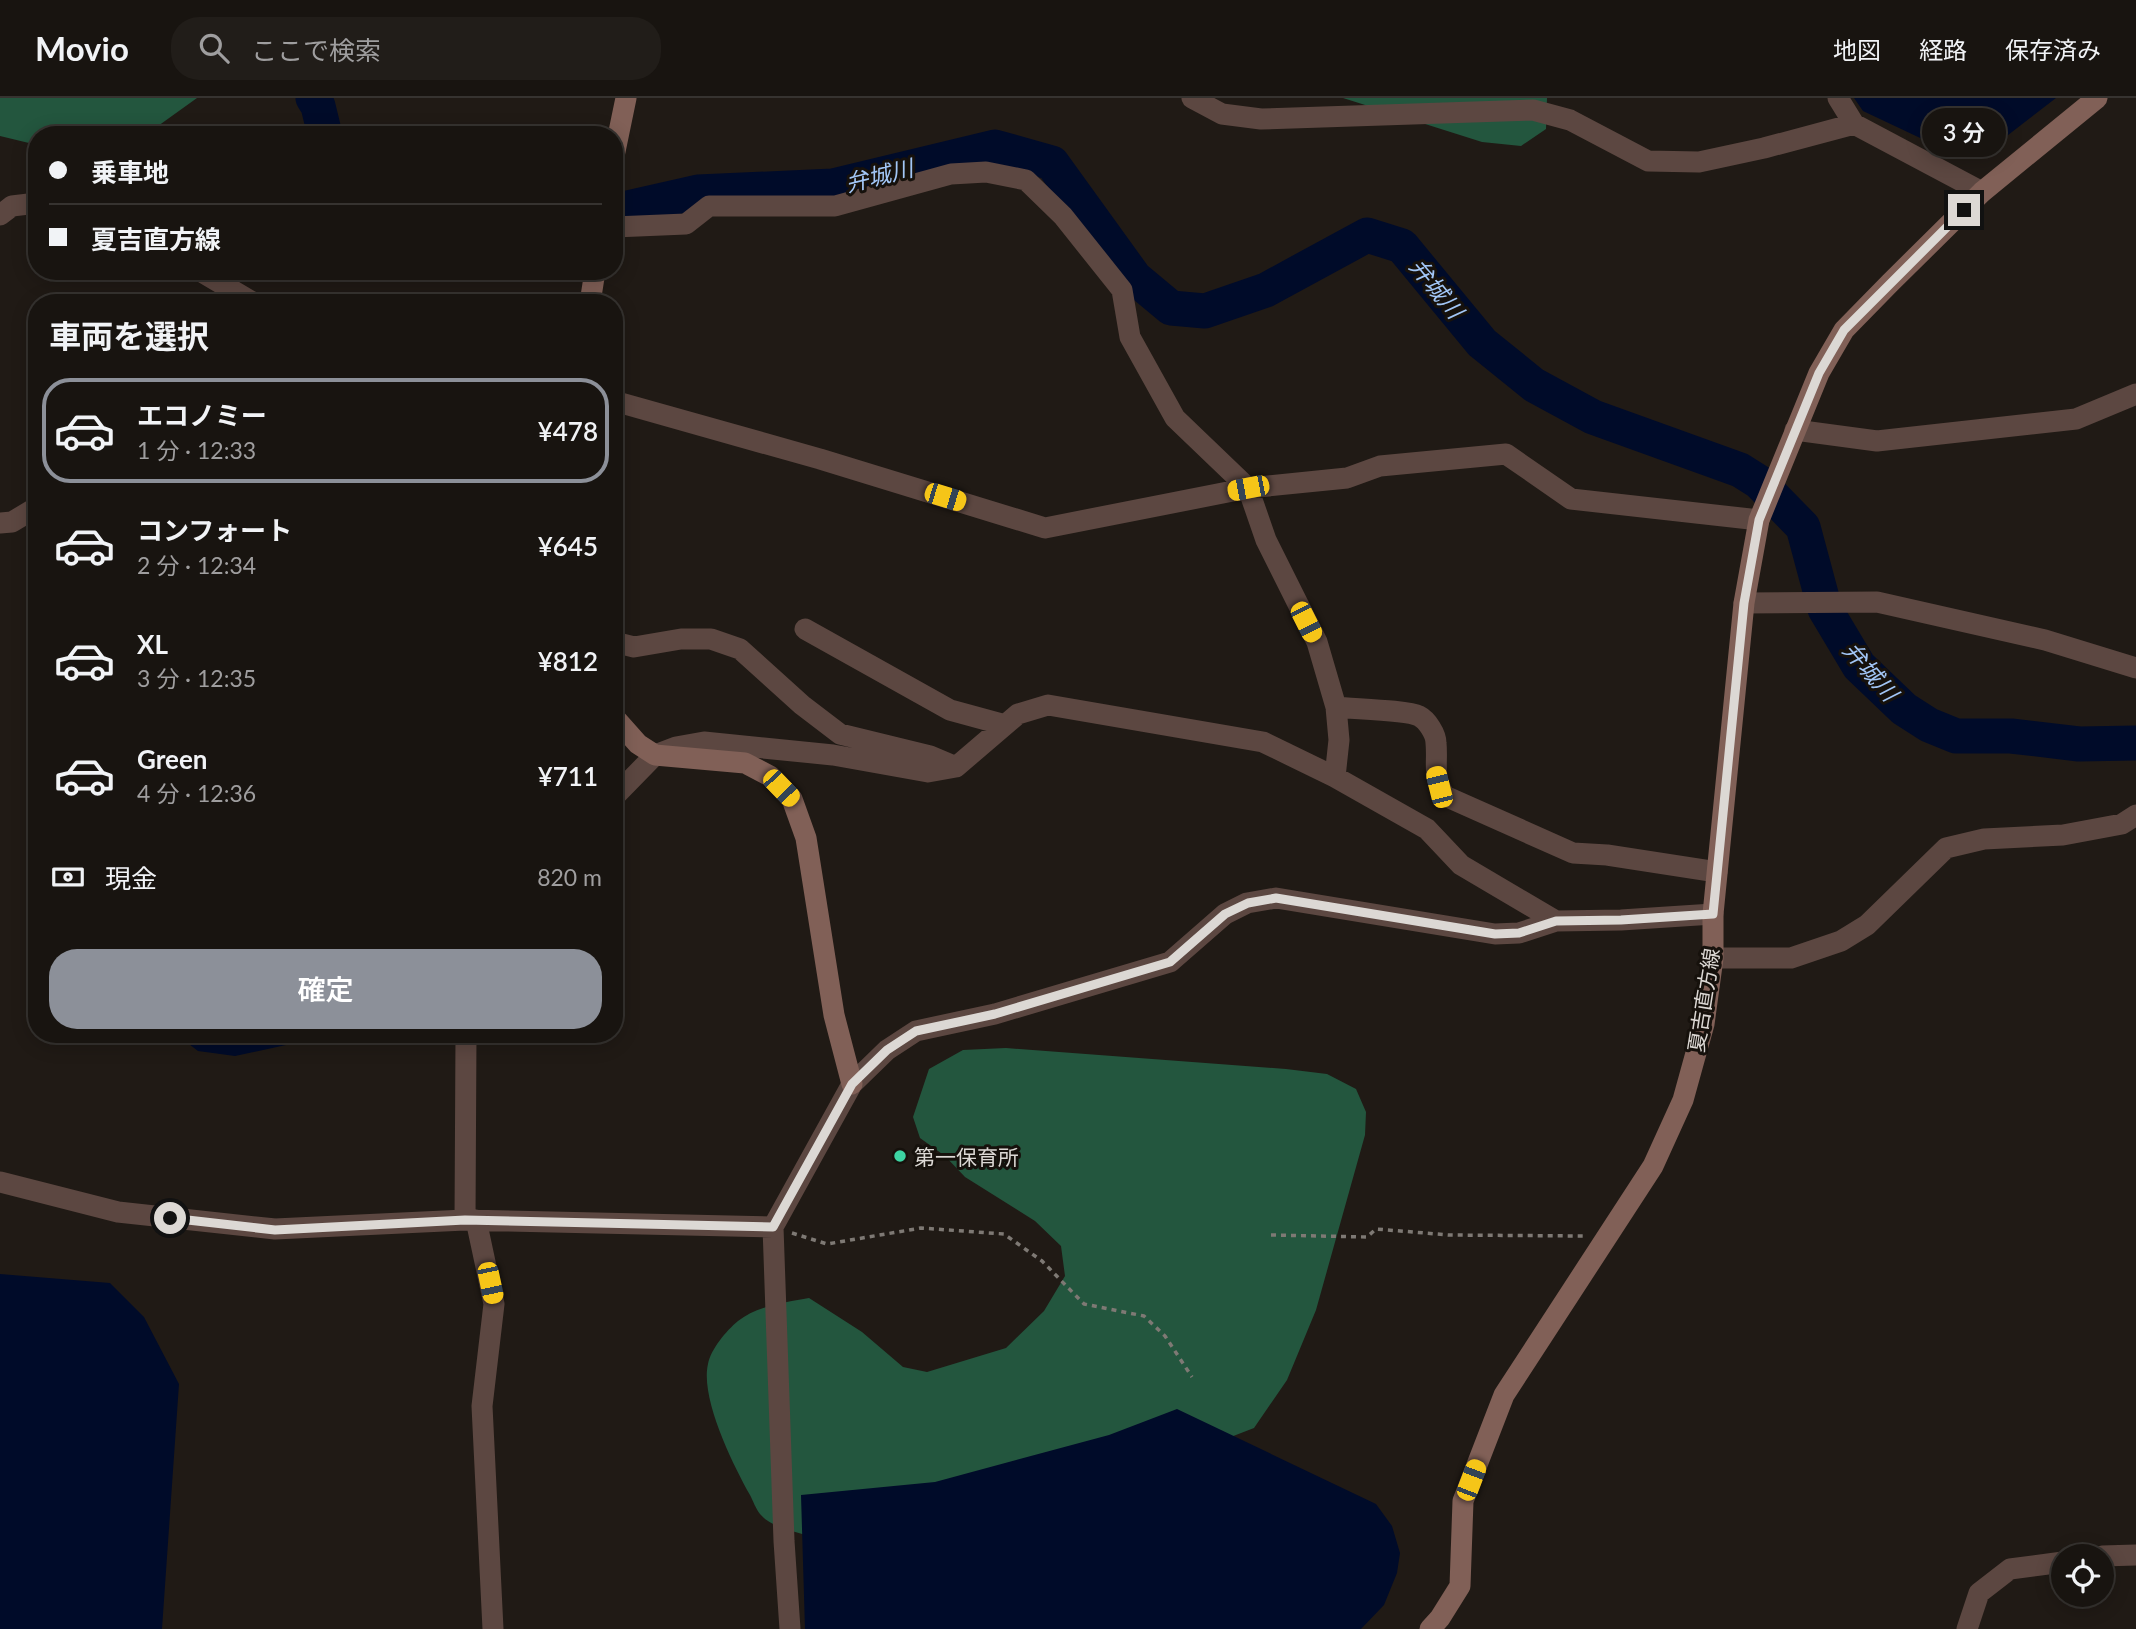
<!DOCTYPE html>
<html lang="ja">
<meta charset="utf-8">
<style>
:root{--surface:#181410;--page:#211d19;--text:#f1f3f6;--muted:#9f9e9f;--line:#363330;--accent:#8c9099}
body{margin:0;font-family:Lato,"Noto Sans JP",sans-serif;background:var(--page);color:var(--text);height:100vh;display:flex;flex-direction:column;font-size:26px;white-space:nowrap}
*{box-sizing:border-box;margin:0}
p{font-size:23px;color:var(--muted)}
.icon{flex:none;width:38px;height:38px;fill:none;stroke:currentColor;stroke-width:2;stroke-linecap:round;stroke-linejoin:round}
.map{position:relative;flex:1;overflow:hidden}
.panel{position:absolute;left:28px;top:196px;width:595px;height:749px;display:flex;flex-direction:column;background:var(--surface);border-radius:28px;box-shadow:0 4px 18px #0003,0 0 0 2px var(--line)}
.panel>*{flex:none}
.banner{position:absolute;left:28px;top:28px;width:595px;height:154px;border-radius:28px;box-shadow:0 4px 18px #0003,0 0 0 2px var(--line);display:grid;align-content:center;height:154px;padding:0 21px;background:var(--surface)}
.buttons{position:absolute;left:2051px;top:1446px;display:grid;gap:14px}
.buttons a{display:grid;place-items:center;width:63px;height:63px;border-radius:50%;background:var(--surface);box-shadow:0 4px 18px #0003,0 0 0 2px var(--line);font-size:35px}
.end{position:absolute;width:32px;height:32px;margin:-16px;border:9px solid #dcd8d4;background:#111;box-shadow:0 0 0 4px #111}
.from{border-radius:50%}
.bubble{position:absolute;height:49px;border-radius:24px;background:var(--surface);box-shadow:0 4px 18px #0003,0 0 0 2px var(--line);font-size:23px;font-weight:600;line-height:49px;text-align:center}
.car{position:absolute;width:21px;height:42px;margin:-21px -10px;border-radius:9px;box-shadow:0 0 5px 2px #0007;background:linear-gradient(#f5c518 24%,#345 0 40%,#f5c518 0 76%,#345 0 86%,#f5c518 0)}
.banner b{display:flex;align-items:center;gap:24px;height:66px;font-size:26px}
.banner b+b{border-top:2px solid var(--line)}
.banner i{width:18px;height:18px;background:var(--text)}
ul{padding:0;list-style:none}
li{display:flex;align-items:center;gap:21px;height:105px;margin:0 14px 10px;padding:0 7px;border:4px solid transparent;border-radius:28px}
li div{flex:1}
li b{display:block;font-size:26px}
li em{font-style:normal;font-weight:600}
li.current{border-color:var(--accent)}
li>.icon{width:63px;height:63px;stroke-width:1.5}
h2{padding:0 21px;font-size:32px;line-height:84px}
.pay{display:flex;align-items:center;gap:18px;height:77px;padding:0 21px;font-size:26px}
.pay p{margin-inline-start:auto}
.primary-button{display:flex;gap:14px;margin-top:auto;padding:14px 21px}
.primary-button a{flex:1;height:80px;border-radius:28px;background:var(--accent);color:#fff;font-size:28px;font-weight:600;line-height:80px;text-align:center}
header{display:flex;align-items:center;gap:42px;box-sizing:border-box;height:98px;padding:0 35px;background:var(--surface);border-bottom:2px solid var(--line)}
header strong{font-size:33px}
nav{display:flex;gap:38px;margin-inline-start:auto;font-size:24px}
.search{width:490px;height:63px;background:var(--page);display:flex;align-items:center;gap:18px;box-sizing:border-box;padding:0 24px;border-radius:28px;color:var(--muted);font-size:26px}
.map>svg:first-child{display:block}
.forest{fill:#23563e}
.water{fill:#000b29}
.lines{fill:none;stroke-linecap:round;stroke-linejoin:round}
.river{stroke:#000b29;stroke-width:35}
.path{stroke:#7e7974;stroke-width:3.5;stroke-dasharray:5 5;stroke-linecap:butt}
.street{stroke:#5c4741;stroke-width:21}
.secondary{stroke:#816057;stroke-width:21}
.route{stroke:#dcd8d4;stroke-width:9}
.poi-dot{fill:#3dd4a3;stroke:#16110c;stroke-width:2.5}
.labels{text-anchor:middle;dominant-baseline:central;stroke-width:6;stroke-linejoin:round;paint-order:stroke}
.street-label{font-size:21px;fill:#dcd8d4;stroke:#16110c}
.poi-label{font-size:21px;fill:#dcd8d4;stroke:#16110c;text-anchor:start}
.water-label{font-size:23px;font-style:italic;fill:#a2c6f6;stroke:#16110c}
</style>
<header>
<strong>Movio</strong>
<div class="search"><svg class="icon" aria-label="search" viewBox="0 0 24 24"><circle cx="10" cy="10" r="6"/><path d="M15 15l6 6"/></svg>ここで検索</div>
<nav><a>地図</a><a>経路</a><a>保存済み</a></nav>
</header>
<div class="map">
<svg width="2136" height="1531" viewBox="0 0 2136 1531">
<rect width="100%" height="100%" fill="#201a15"/>
<path class="forest" d="M0 0H197L151 33 120 37H37V46H33L0 38Z
M1343 0H1547L1546 31 1521 48 1482 44Z
M1006 950 1286 971 1327 976 1356 991 1366 1014 1365 1037 1316 1212 1287 1282 1254 1330 1223 1342 813 1439C797 1434 772 1430 760 1416 756 1411 753 1403 750 1397 733 1367 700 1300 708 1266 711 1251 726 1233 738 1223 757 1208 786 1204 809 1200L862 1234 903 1269 927 1274 1006 1250 1044 1213 1065 1178 1061 1148 1035 1123 965 1079 945 1058 920 1040 913 1019 929 971 963 952Z"/>
<path class="water" d="M1854 0H2056L1986 54 1952 55 1863 13Z
M176 936H296L285 941 286 947 235 958 198 953Z
M0 1176 110 1185 144 1219 179 1286 162 1531H0Z
M1177 1311 1376 1406 1392 1428 1400 1455 1397 1475 1384 1507 1361 1531H805L801 1397 935 1384 1109 1337Z"/>
<g class="lines">
<path class="river" d="M313 0 318 8 325 37
M614 113 698 94 833 88 995 49 1052 65 1135 180 1171 210 1205 213 1266 192 1367 137 1402 148 1482 245 1534 287 1593 319 1740 372 1759 384 1803 429 1825 511 1859 568 1904 611 1929 627 1956 638H2011L2079 646 2136 645"/>
<path class="path" d="M792 1135 827 1146 921 1130 1004 1136 1042 1163 1084 1206 1144 1218 1165 1238 1192 1279
M1271 1137 1367 1139 1376 1131 1449 1137 1584 1138"/>
<path class="street" d="M1192 0 1222 16 1261 21 1533 12 1570 22 1648 63 1699 64 1764 50 1854 26
M1838 0 1854 26 1982 94
M0 117 12 108 37 105
M614 129 686 126 709 108H835L951 76 986 74 1026 82 1063 118 1122 192 1130 239 1175 320 1248 390 1266 442 1317 544 1336 609 1339 642 1335 679
M200 173 254 205
M614 303 820 361 1045 430 1248 390 1347 380 1380 368 1506 356 1571 401 1759 422
M1795 332 1877 343 2076 321 2136 296
M0 425 12 424 37 409
M1744 505 1877 504 2045 542 2136 570
M805 531 950 612 1005 627
M614 544 634 549 681 541H711L740 551 802 607 840 636 930 658 956 669 1018 616 1048 607 1263 644 1335 679 1427 731 1461 767 1556 823
M1336 609C1352 611 1407 612 1419 618 1427 622 1436 636 1436 645 1438 665 1432 680 1445 698L1573 755 1607 757 1717 774
M614 699 655 657 676 649 704 644 833 657 928 674 956 669
M1713 860H1791L1841 843 1867 827 1946 750 1984 741 2063 737 2122 726 2136 717
M0 1084 118 1114 275 1131 465 1122 773 1129
M465 1122 466 936
M476 1122 494 1206 482 1308 493 1531
M2102 1458 2136 1457
M790 1531 784 1443 773 1129 852 986 887 952 916 933 995 916 1170 864 1225 816 1247 805 1276 800 1495 836 1519 835 1556 823 1621 822 1713 816
M1967 1531 1979 1495 2010 1471 2063 1464"/>
<path class="secondary" d="M614 58 626 0
M590 205 595 173
M614 619 638 646 655 657 745 665 770 678 792 701 806 740 834 917 852 986
M1430 1531 1440 1520 1460 1488 1463 1403 1504 1297 1653 1068 1683 1002 1704 926 1713 860V816L1744 505 1759 422 1819 275 1844 232 1890 185 1982 94 2097 0"/>
</g>
<g class="lines">
<path class="route" d="M170 1120 275 1132 465 1122 773 1129 852 986 887 952 916 933 995 916 1170 864 1225 816 1248 805 1276 800 1495 836 1519 835 1556 823 1621 822 1713 816 1744 505 1759 422 1819 275 1844 232 1964 112"/>
</g>
<circle class="poi-dot" cx="900" cy="1058" r="7"/>
<g class="labels">
<g class="street-label">
<text transform="translate(1703 902) rotate(-81)">夏吉直方線</text>
</g>
<g class="poi-label">
<text x="914" y="1058">第一保育所</text>
</g>
<g class="water-label">
<text transform="translate(879 77) rotate(-14)">弁城川</text>
<text transform="translate(1437 190) rotate(51)">弁城川</text>
<text transform="translate(1871 573) rotate(49)">弁城川</text>
</g>
</g>
</svg>
<div class="buttons">
<a><svg class="icon" aria-label="locate" viewBox="0 0 24 24"><circle cx="12" cy="12" r="6"/><path d="M12 2v4M12 18v4M2 12h4M18 12h4"/></svg></a>
</div>
<i class="end from" style="left:170px;top:1120px"></i>
<i class="end" style="left:1964px;top:112px"></i>
<div class="bubble" style="left:1922px;top:10px;width:84px">3 分</div>
<i class="car" style="left:1248px;top:390px;rotate:259deg"></i>
<i class="car" style="left:945px;top:399px;rotate:107deg"></i>
<i class="car" style="left:1306px;top:524px;rotate:153deg"></i>
<i class="car" style="left:1439px;top:689px;rotate:346deg"></i>
<i class="car" style="left:781px;top:690px;rotate:136deg"></i>
<i class="car" style="left:490px;top:1185px;rotate:168deg"></i>
<i class="car" style="left:1471px;top:1382px;rotate:21deg"></i>
<div class="banner">
<b><i class="from"></i>乗車地</b>
<b><i></i>夏吉直方線</b>
</div>
<section class="panel">
<h2>車両を選択</h2>
<ul>
<li class="current"><svg class="icon" aria-label="car" viewBox="0 0 24 24"><path d="M5 17H2v-5l4-1 3-4h7l3 4 3 1v5h-3M9 17h6M6 11h13"/><circle cx="7" cy="17" r="2"/><circle cx="17" cy="17" r="2"/></svg><div><b>エコノミー</b><p>1 分 · 12:33</p></div><em>¥478</em></li>
<li><svg class="icon" aria-label="car" viewBox="0 0 24 24"><path d="M5 17H2v-5l4-1 3-4h7l3 4 3 1v5h-3M9 17h6M6 11h13"/><circle cx="7" cy="17" r="2"/><circle cx="17" cy="17" r="2"/></svg><div><b>コンフォート</b><p>2 分 · 12:34</p></div><em>¥645</em></li>
<li><svg class="icon" aria-label="car" viewBox="0 0 24 24"><path d="M5 17H2v-5l4-1 3-4h7l3 4 3 1v5h-3M9 17h6M6 11h13"/><circle cx="7" cy="17" r="2"/><circle cx="17" cy="17" r="2"/></svg><div><b>XL</b><p>3 分 · 12:35</p></div><em>¥812</em></li>
<li><svg class="icon" aria-label="car" viewBox="0 0 24 24"><path d="M5 17H2v-5l4-1 3-4h7l3 4 3 1v5h-3M9 17h6M6 11h13"/><circle cx="7" cy="17" r="2"/><circle cx="17" cy="17" r="2"/></svg><div><b>Green</b><p>4 分 · 12:36</p></div><em>¥711</em></li>
</ul>
<div class="pay"><svg class="icon" aria-label="cash" viewBox="0 0 24 24"><path d="M3 7h18v10H3z"/><circle cx="12" cy="12" r="2"/></svg>現金<p>820 m</p></div>
<div class="primary-button"><a>確定</a></div>
</section>
</div>
